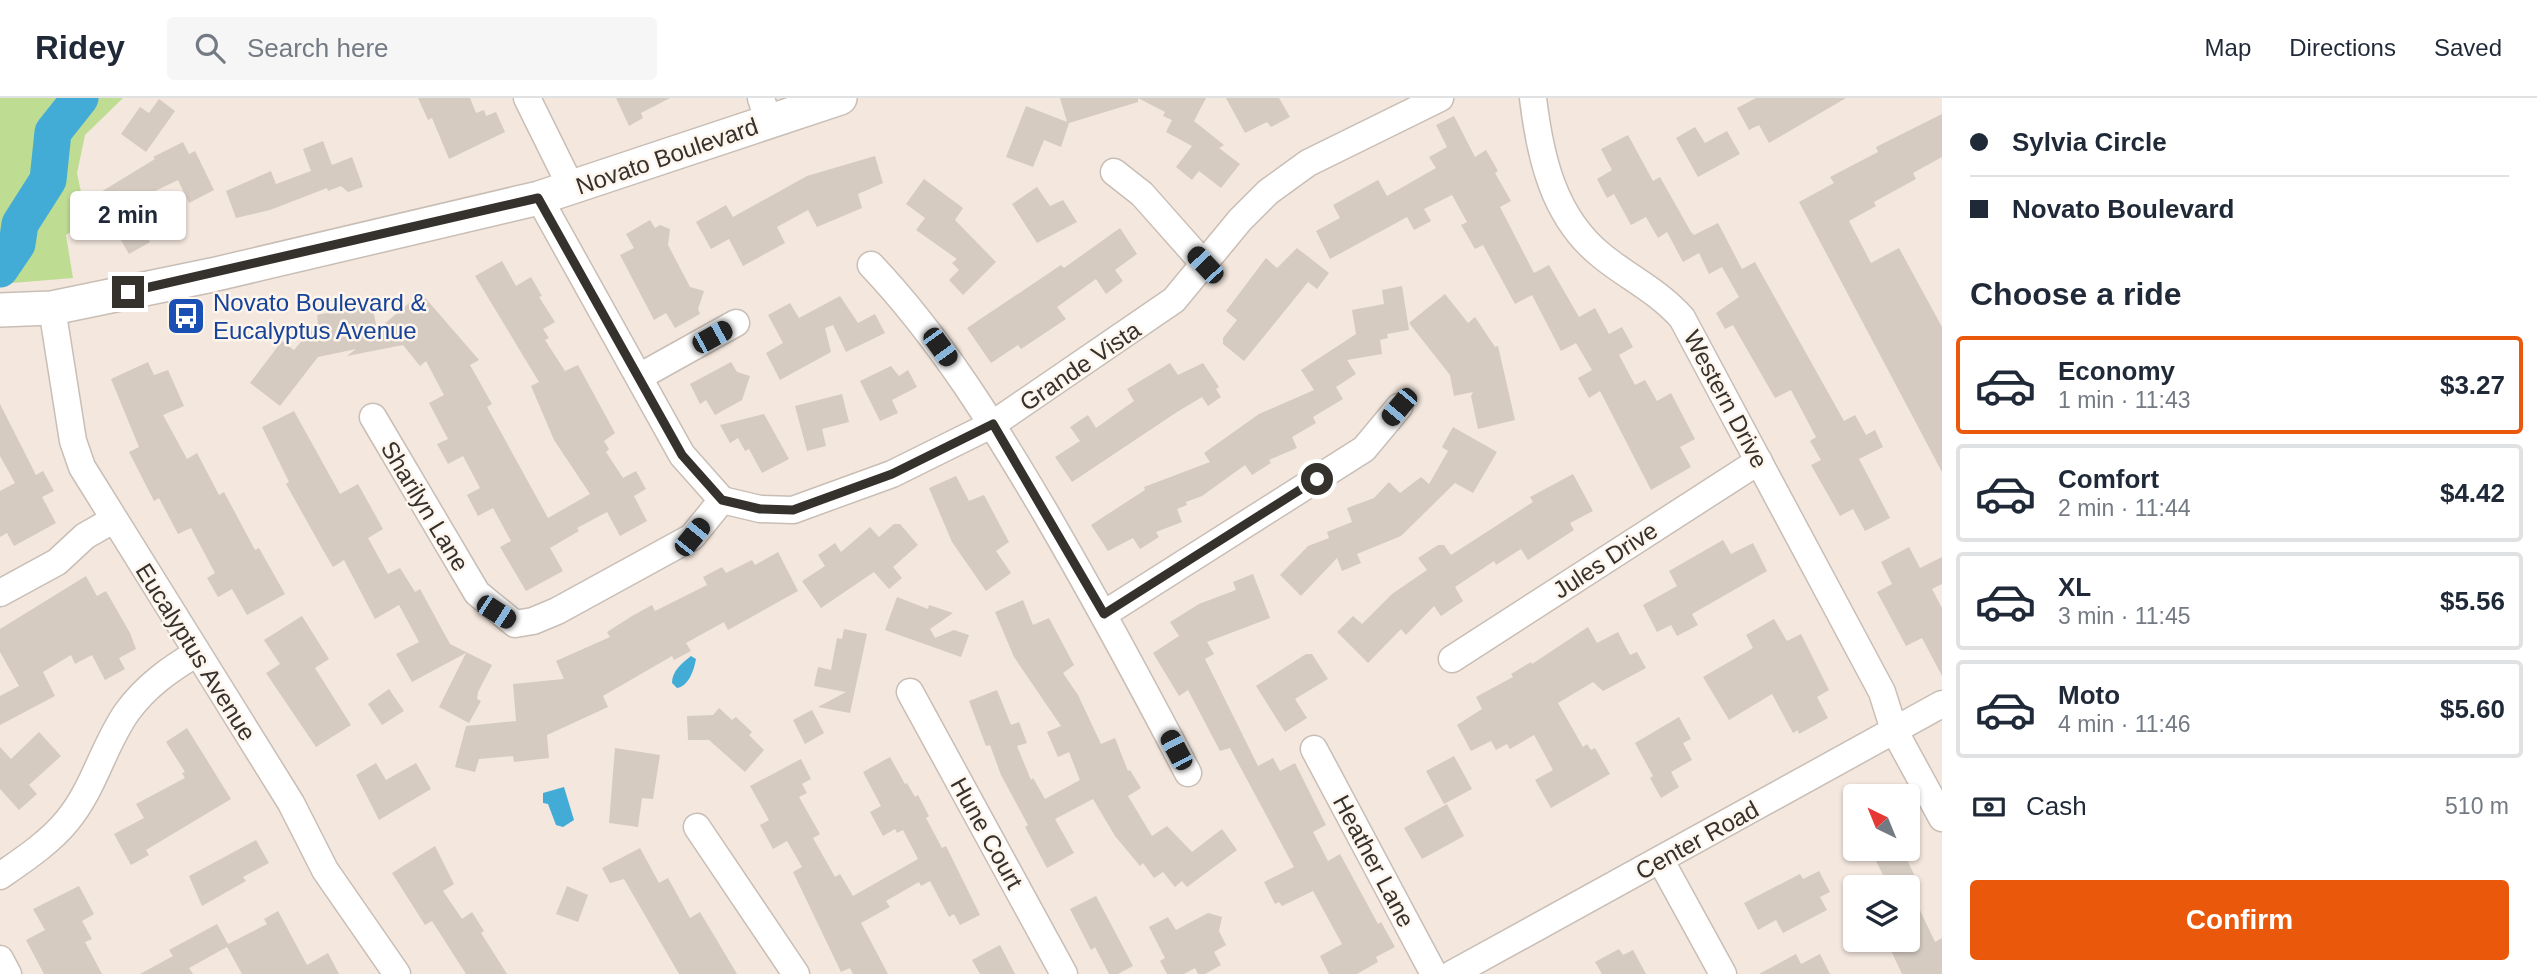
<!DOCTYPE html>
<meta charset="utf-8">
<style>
:root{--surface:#fff;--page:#f6f6f7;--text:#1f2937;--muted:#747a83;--line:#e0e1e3;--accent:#ea580c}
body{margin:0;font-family:Helvetica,sans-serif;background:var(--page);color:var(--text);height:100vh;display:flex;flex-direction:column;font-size:26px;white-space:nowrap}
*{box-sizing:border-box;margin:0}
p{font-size:23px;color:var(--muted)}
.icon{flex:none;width:38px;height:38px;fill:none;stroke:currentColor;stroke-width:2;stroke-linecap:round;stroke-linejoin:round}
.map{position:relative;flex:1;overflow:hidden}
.panel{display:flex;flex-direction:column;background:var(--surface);width:595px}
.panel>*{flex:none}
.top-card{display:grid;align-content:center;height:154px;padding:0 28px;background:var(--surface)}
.needle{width:46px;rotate:317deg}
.controls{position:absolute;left:1843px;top:686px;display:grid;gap:14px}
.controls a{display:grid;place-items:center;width:77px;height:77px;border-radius:7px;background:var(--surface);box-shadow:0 2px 5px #0004;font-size:35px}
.end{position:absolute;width:32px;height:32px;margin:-16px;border:9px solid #35312d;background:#fff;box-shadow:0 0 0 4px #fff}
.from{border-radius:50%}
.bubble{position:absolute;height:49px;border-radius:7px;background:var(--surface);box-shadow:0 2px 5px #0004;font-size:23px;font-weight:700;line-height:49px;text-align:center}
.car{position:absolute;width:21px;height:42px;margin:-21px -10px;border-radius:9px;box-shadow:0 0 5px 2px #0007;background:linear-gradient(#222 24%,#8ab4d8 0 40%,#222 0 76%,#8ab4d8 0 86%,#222 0)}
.top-card b{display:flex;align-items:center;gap:24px;height:66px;font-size:26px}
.top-card b+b{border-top:2px solid var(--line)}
.top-card i{width:18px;height:18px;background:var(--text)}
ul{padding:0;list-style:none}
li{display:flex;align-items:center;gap:21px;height:98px;margin:0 14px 10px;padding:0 14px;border:4px solid var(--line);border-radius:7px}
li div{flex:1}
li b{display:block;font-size:26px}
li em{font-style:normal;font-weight:700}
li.active{border-color:var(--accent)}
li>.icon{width:63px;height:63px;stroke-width:1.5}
h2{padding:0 28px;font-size:32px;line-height:84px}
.pay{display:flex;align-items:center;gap:18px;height:77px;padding:0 28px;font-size:26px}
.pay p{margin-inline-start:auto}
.action{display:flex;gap:14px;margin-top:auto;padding:14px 28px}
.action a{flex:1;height:80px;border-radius:7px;background:var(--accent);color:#fff;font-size:28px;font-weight:700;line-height:80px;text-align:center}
header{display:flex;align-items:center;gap:42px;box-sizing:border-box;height:98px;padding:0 35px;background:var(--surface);border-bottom:2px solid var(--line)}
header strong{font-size:33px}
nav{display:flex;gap:38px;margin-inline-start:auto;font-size:24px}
.search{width:490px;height:63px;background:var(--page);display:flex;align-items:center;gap:18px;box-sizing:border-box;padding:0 24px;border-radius:7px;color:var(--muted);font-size:26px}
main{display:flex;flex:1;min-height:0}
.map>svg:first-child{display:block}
.green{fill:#bedd92}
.water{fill:#42acd7}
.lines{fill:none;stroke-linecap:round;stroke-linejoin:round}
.river{stroke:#42acd7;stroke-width:37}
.building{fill:#d5cbc1}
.minor-casing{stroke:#c9beb5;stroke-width:29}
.major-casing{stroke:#c9beb5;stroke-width:36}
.minor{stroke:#fff;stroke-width:26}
.major{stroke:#fff;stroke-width:33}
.route{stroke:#35312d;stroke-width:9}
.labels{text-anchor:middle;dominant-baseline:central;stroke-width:5;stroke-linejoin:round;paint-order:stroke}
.street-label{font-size:24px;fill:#35312d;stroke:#fef5ed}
.transit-label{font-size:24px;fill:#164399;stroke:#fef5ed;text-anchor:start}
</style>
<header>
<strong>Ridey</strong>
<div class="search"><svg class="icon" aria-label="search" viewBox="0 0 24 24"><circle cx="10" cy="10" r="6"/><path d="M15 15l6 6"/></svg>Search here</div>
<nav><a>Map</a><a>Directions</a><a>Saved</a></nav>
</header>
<main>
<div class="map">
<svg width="1942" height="876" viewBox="0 0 1942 876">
<rect width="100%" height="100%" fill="#f3e7de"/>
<path class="green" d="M0 0H123L85 37 77 75 87 123 66 137 73 180 0 186Z"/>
<path class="water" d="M691 558 696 561C694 572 689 588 677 590L672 585C672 573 682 565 691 558Z
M564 689 574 722 563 729 556 727 548 706 543 705V695Z"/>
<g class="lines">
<path class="river" d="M0 171 17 146 20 126 48 82 53 34 80 0"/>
</g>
<path class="building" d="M418 0H470L476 15 484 12 486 18 496 14 505 34 449 61 432 20 428 22Z
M616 0H670L641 15 643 20 629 28Z
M1060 0H1138V4L1069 25 1061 49 1044 42 1033 69 1006 59 1026 8 1067 24Z
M1138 0H1206L1194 23 1224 47 1219 50 1240 66 1221 90 1199 73 1192 82 1176 69 1192 48 1166 34 1172 22 1163 18 1165 14Z
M1226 0H1279L1290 19 1271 29 1267 24 1245 35Z
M1756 0H1846L1769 45 1759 27 1749 32 1737 10Z
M159 1 175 13 146 54 121 36 140 9 149 15Z
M1942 16V59L1913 75 1916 81 1874 104 1876 108 1849 123 1871 165 1899 150 1942 229V374L1799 104 1834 85 1830 79 1878 54 1876 49Z
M1454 18 1475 59 1486 52 1498 73 1495 75 1511 103 1500 109 1534 175 1549 167 1579 219 1595 210 1609 236 1622 229 1633 249 1619 257 1635 287 1645 282 1657 303 1671 295 1695 341 1680 349 1691 369 1651 392 1600 293 1589 300 1578 280 1592 272 1576 245 1561 253 1532 197 1515 206 1483 147 1475 151 1461 127 1467 124 1452 97 1424 111 1431 123 1414 132 1407 119 1330 161 1316 133 1340 120 1333 107 1378 82 1387 98 1436 70 1429 59 1447 49 1436 27Z
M1695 29 1705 45 1727 33 1740 56 1698 79 1676 40Z
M1628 37 1653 83 1660 79 1691 134 1694 137 1718 125 1742 171 1755 164 1844 323 1855 317 1866 337 1875 332 1883 349 1859 361 1890 420 1865 433 1853 411 1840 418 1811 367 1821 362 1810 343 1816 339 1791 292 1775 300 1733 227 1725 231 1716 215 1739 199 1722 169 1709 176 1699 155 1683 164 1667 134 1658 140 1646 119 1631 127 1614 96 1607 100 1597 81 1612 72 1601 51Z
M323 43 332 67 352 59 363 89 348 94 341 88 328 93 327 90 270 112 236 120 226 93 271 73 276 86 311 73 303 51Z
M183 44 189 56 195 53 214 92 189 105 178 82 145 98 157 119 141 129 150 144 129 156 119 139 115 141 91 100 155 61 153 59Z
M875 58 883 85 858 96 862 110 817 129 808 112 777 129 785 145 743 168 729 141 711 151 696 124 726 107 733 119 807 78Z
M924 81 963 110 955 122 996 164 963 197 949 182 959 172 952 165 957 161 916 132 925 120 906 106Z
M1037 89 1050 108 1063 102 1077 124 1037 145 1012 106Z
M650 122 655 130 660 127 670 131 668 147 690 189 704 193 698 211 700 216 675 230 666 215 654 222 620 157 634 150 626 136Z
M1120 130 1137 156 1115 172 1123 183 1106 196 1096 181 1057 209 1066 221 1021 251 1018 247 991 265 967 230 1061 167 1064 170Z
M1297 150 1329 175 1317 191 1308 184 1244 263 1223 246V240L1237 222 1226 213 1266 160 1277 170Z
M502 163 516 188 531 179 542 198 539 199 555 224 543 231 549 240 545 242 565 273 578 267 615 335 604 343 609 351 606 354 623 380 636 373 646 391 634 398 647 423 620 438 607 414 577 430 579 433 550 450 563 473 526 493 500 449 511 443 493 410 478 418 467 397 480 390 463 358 448 366 437 346 448 341 429 305 444 297 426 263 420 268 403 247 347 258 356 251 318 259 280 308 250 285 282 243 294 252 318 224 317 217 372 206 377 232 421 195 479 262 470 267 492 306 487 309 548 420 590 396 554 342 531 288 539 284 475 178Z
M1402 188 1409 232 1387 236 1388 240 1380 242 1382 256 1347 262 1356 276 1336 289 1343 301 1313 319 1316 325 1292 339 1297 350 1269 362 1271 365 1252 377 1245 367 1202 398 1186 404 1187 407 1177 411 1182 424 1156 434 1159 439 1140 451 1133 440 1108 453 1091 427 1145 392 1144 389 1210 364 1204 355 1259 316 1314 292 1301 272 1356 236 1352 212 1384 206 1382 192Z
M1445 196 1468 225 1475 219 1495 249 1498 248 1515 322 1478 331 1471 298 1473 294 1454 298 1450 277 1409 225Z
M840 198 858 225 875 216 885 235 846 254 833 227 825 230 831 254 780 282 766 255 783 245 768 217 790 205 799 220Z
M148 264 154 277 168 272 184 308 163 317 187 361 197 355 219 397 224 394 255 452 259 450 285 496 247 517 232 491 218 499 207 480 215 475 191 430 178 436 159 400 154 403 129 354 139 349 111 281Z
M731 264 737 274 750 278 742 302 715 317 706 302 700 306 690 286Z
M1170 265 1178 277 1203 265 1219 289 1216 291 1221 299 1208 308 1202 299 1177 314 1072 384 1055 359 1080 343 1070 329 1088 317 1096 330 1134 303 1127 291Z
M891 268 899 278 908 272 917 289 892 302 898 315 880 323 860 283Z
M842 296 849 324 822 331 826 348 807 353 795 308Z
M0 306 36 377 43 373 54 393 42 399 56 425 14 448 7 435 0 439V393L15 385 0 358Z
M294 313 340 396 358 386 383 431 368 440 388 476 400 470 415 494 420 491 450 546 492 567 478 594 477 601 481 603 469 625 439 609 466 555 412 584 396 556 419 544 399 507 375 521 344 462 333 469 323 452 286 386 289 384 262 329Z
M764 316 789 361 762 375 749 351 745 353 738 340 730 345 720 327Z
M1453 329 1497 354 1473 395 1455 385 1401 438 1357 456 1361 465 1342 473 1337 460 1301 498 1280 477 1308 448 1329 440 1327 434 1352 424 1347 410 1374 400 1389 384 1400 395 1421 379 1429 386 1448 353 1442 349Z
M1573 376 1593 413 1570 425 1574 432 1528 462 1521 451 1496 467 1494 463 1455 489 1463 503 1441 518 1434 508 1406 537 1401 531 1368 565 1337 534 1353 518 1362 526 1392 496 1427 472 1418 460 1438 447H1444L1451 457 1533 404 1530 399Z
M956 378 969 403 984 397 1009 444 996 453 1011 475 986 493 952 444 929 390Z
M894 426H900L918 447 893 469 902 480 889 491 874 474 821 510 802 483 825 468 818 457 835 445 841 454 870 429 879 439Z
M1723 442 1731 456 1753 445 1767 473 1692 516 1698 527 1677 538 1671 527 1657 534 1643 507 1677 488 1669 473Z
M1909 449 1920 470 1942 459V486L1932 491 1942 510V578L1922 540 1906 548 1877 494 1892 486 1881 464Z
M778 454 798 493 728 532 724 524 686 545 691 553 674 562 672 558 603 598 608 609 547 637 549 660 514 664 513 658 479 661 475 674 455 669 466 628 516 623 513 586 564 581 556 563 610 539 607 534 632 518 652 507 655 513 707 487 703 479 722 469 726 475 752 462 755 467Z
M1253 476 1270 520 1207 544 1214 556 1205 561 1258 668 1273 660 1280 673 1295 665 1326 727 1313 734 1328 763 1340 756 1378 826 1381 824 1395 849 1376 859 1378 864 1357 876H1329L1320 858 1342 846 1313 793 1282 808 1279 804 1275 806 1264 784 1294 769 1230 650 1220 653 1188 592 1179 598 1153 555 1179 538 1170 524 1199 506 1236 492 1233 484Z
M86 478 97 498 106 493 130 535 136 551 119 560 125 571 105 582 92 557 75 566 71 557 43 574 55 598 0 627V598L19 588 0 554V531Z
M897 499 928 511 929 507 953 515 930 531 935 540 954 532 969 537 961 559 885 532Z
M1023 502 1033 527 1049 520 1074 567 1063 575 1078 597 1101 646 1115 640 1128 673 1130 672 1141 690 1128 698 1152 738 1167 728 1192 754 1222 731 1237 752 1187 789 1182 783 1175 789 1163 774 1154 780 1143 765 1140 768 1115 738 1093 701 1055 721 1074 755 1047 770 1025 729 1028 727 1001 677 990 647 986 648 969 603 997 592 1011 627 1019 624 1027 645 1017 648 1031 682 1033 680 1045 701 1080 682 1069 654 1058 659 1047 634 1061 628 1014 559 995 514Z
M302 518 329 561 315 570 351 627 316 649 266 575 280 566 264 542Z
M1774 521 1787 543 1801 536 1829 592 1817 599 1828 620 1799 636 1798 632 1793 635 1772 596 1729 622 1703 579 1753 550 1746 537Z
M1588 529 1597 545 1618 534 1630 557 1637 554 1646 570 1603 593 1593 584 1558 605 1583 649 1587 646 1591 652 1595 650 1610 676 1551 710 1535 682 1553 672 1534 637 1510 651 1507 646 1496 652 1491 643 1471 653 1457 627 1482 611 1476 599 1513 579 1511 576 1531 564 1532 566Z
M844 531 867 536 850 615 818 609 846 594 814 588 818 569 831 572 837 540 842 541Z
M1306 556H1312L1328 581 1295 601 1307 620 1285 634 1256 588Z
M389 591 404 613 382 627 368 606Z
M719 610 732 622 736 619 752 634 749 637 764 652 745 674 709 642H688L687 618 713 617Z
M812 612 824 635 805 646 793 622Z
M1679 619 1691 641 1683 645 1692 662 1671 674 1679 689 1661 700 1650 680 1653 678 1635 645Z
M187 630 231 701 146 752 149 757 131 767 114 736 144 720 136 706 185 680 182 675 185 674 166 644Z
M39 634 61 658 29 687 37 696 19 712 0 691V649L11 661Z
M615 650 660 657 653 701 642 700 638 729 609 725Z
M1454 658 1472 691 1444 706 1426 673Z
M890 659 905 686 907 685 915 699 918 697 929 718 926 720 942 750 946 748 980 817 960 827 954 816 949 819 930 783 921 788 919 784 886 803 890 809 861 825 888 876H853L850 870 841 874 793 774 802 769 787 743 773 751 760 727 769 722 750 688 801 661 811 681 802 686 807 695 799 699 820 736 813 740 835 779 840 776 853 798 918 761 903 732 897 735 895 731 883 738 870 714 881 708 863 674Z
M376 665 386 682 416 665 431 691 379 722 356 677Z
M1447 706 1464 738 1422 761 1404 730Z
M256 742 269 765 243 779 246 783 202 808 189 778Z
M435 748 454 786 443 793 462 821 472 814 484 833 481 835 507 876H466L432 823 425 827 392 775Z
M640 750 659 785 668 780 690 820 700 814 737 876H679L624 781 610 785 602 770Z
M1870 751H1902L1920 789H1909L1935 844 1942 840V876H1902L1886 842H1908V789H1889Z
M1819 773 1830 794 1820 799 1827 812 1783 835 1776 822 1758 832 1744 805 1800 776 1803 781Z
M79 788 94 816 82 823 92 841 85 844 102 876H44L26 842 45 832 33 811Z
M567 788 588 797 578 824 556 816Z
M1096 798 1133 868 1118 876H1109L1095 849 1091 852 1070 811Z
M278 813 307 867 328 855 339 876H242L227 849 189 870 193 876H140L173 858 169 852 217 826 228 846 267 826 264 821Z
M1208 815 1222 819 1219 833 1226 847 1214 854 1221 867 1205 876H1198L1195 870 1184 876H1167L1160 863 1165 860 1149 829 1168 819 1176 832Z
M1000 847 1015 876H980L972 862Z
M1619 851 1623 857 1633 852 1646 876H1602L1595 864Z
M1796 856 1801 866 1820 856 1830 876H1759Z"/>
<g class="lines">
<defs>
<path id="minor" d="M527 0 572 91
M761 0 768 22
M1533 0C1540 58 1553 119 1602 158 1629 180 1658 193 1682 220L1882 594 1894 632 1942 720
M1114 74 1142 96 1205 167
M539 100 682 357 722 402 760 411 793 412 892 376 993 326 1174 202 1240 122 1268 94 1308 65 1440 0
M871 167C941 241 993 326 1045 414 1095 500 1142 587 1188 675
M52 210 73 343 82 369 291 705 325 772 397 876
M639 279 736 225
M373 319 477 495 515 526 533 523 557 513 692 439 722 402
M0 495 57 464 85 438 113 422
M1104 516 1364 351 1399 309
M1452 561 1759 363
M910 594 1064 876
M1314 651 1434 876
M697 729 796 876
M1661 763 1723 876
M0 778C23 762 49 745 67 723 94 691 103 648 127 614 146 588 170 571 197 555
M0 861 8 876
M1452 876 1942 606"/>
<path id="major" d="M0 212 52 210 212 177 539 100 840 0"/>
</defs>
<use href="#minor" class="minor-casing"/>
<use href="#major" class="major-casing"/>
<use href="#minor" class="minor"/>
<use href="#major" class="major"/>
</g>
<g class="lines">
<path class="route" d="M128 194 538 100 682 357 722 402 760 411 793 412 892 376 993 326 1104 516 1317 381"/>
</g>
<defs>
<symbol id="bus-square" viewBox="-11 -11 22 22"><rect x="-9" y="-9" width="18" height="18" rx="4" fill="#1a4fb4" stroke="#fef5ed"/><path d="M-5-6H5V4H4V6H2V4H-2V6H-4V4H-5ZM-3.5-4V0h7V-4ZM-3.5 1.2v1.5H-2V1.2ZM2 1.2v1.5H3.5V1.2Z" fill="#fff"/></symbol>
</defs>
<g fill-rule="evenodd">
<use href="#bus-square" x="164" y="196" width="44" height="44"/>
</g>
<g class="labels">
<g class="street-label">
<text transform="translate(667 58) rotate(-19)">Novato Boulevard</text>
<text transform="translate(1080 268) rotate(-34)">Grande Vista</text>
<text transform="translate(1726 301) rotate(62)">Western Drive</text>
<text transform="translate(425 408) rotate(59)">Sharilyn Lane</text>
<text transform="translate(1605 462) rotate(-33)">Jules Drive</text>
<text transform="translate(196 554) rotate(58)">Eucalyptus Avenue</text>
<text transform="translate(987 735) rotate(61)">Hune Court</text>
<text transform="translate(1697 742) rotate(-29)">Center Road</text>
<text transform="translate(1374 763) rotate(62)">Heather Lane</text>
</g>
<g class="transit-label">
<text x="213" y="204">Novato Boulevard &amp;<tspan x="213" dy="28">Eucalyptus Avenue</tspan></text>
</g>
</g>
</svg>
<div class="controls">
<a><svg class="needle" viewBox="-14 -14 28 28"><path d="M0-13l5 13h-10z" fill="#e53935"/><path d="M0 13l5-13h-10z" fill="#747a83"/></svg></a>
<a><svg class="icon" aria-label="layers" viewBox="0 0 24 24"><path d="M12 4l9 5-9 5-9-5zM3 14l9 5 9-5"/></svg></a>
</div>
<i class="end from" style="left:1317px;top:381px"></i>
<i class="end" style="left:128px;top:194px"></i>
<div class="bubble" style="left:70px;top:93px;width:116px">2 min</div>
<i class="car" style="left:1205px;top:167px;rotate:317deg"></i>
<i class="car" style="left:712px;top:239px;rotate:61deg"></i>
<i class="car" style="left:940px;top:249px;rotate:144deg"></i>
<i class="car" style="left:1399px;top:309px;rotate:220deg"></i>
<i class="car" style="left:692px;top:439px;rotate:39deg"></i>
<i class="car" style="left:496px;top:514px;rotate:123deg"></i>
<i class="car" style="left:1176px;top:652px;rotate:332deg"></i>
</div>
<section class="panel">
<div class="top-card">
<b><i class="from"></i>Sylvia Circle</b>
<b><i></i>Novato Boulevard</b>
</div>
<h2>Choose a ride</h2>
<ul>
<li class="active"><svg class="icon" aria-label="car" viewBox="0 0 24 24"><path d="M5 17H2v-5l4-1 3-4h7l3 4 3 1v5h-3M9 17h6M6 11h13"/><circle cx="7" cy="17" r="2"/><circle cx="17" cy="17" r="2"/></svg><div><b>Economy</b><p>1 min · 11:43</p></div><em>$3.27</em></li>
<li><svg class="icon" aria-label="car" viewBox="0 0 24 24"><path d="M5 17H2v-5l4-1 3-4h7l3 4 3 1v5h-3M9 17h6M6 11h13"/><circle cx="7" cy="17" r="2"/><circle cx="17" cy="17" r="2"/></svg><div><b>Comfort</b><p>2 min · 11:44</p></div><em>$4.42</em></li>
<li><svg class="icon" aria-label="car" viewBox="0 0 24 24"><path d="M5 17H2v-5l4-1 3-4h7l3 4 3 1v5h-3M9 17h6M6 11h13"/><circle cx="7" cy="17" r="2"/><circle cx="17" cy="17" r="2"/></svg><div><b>XL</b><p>3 min · 11:45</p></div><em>$5.56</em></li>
<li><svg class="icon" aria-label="car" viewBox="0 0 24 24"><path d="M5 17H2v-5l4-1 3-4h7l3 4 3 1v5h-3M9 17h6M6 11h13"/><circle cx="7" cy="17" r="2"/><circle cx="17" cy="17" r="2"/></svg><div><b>Moto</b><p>4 min · 11:46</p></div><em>$5.60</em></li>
</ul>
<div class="pay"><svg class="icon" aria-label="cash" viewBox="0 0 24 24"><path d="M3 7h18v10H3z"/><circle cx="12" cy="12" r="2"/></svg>Cash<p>510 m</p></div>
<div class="action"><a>Confirm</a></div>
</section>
</main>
